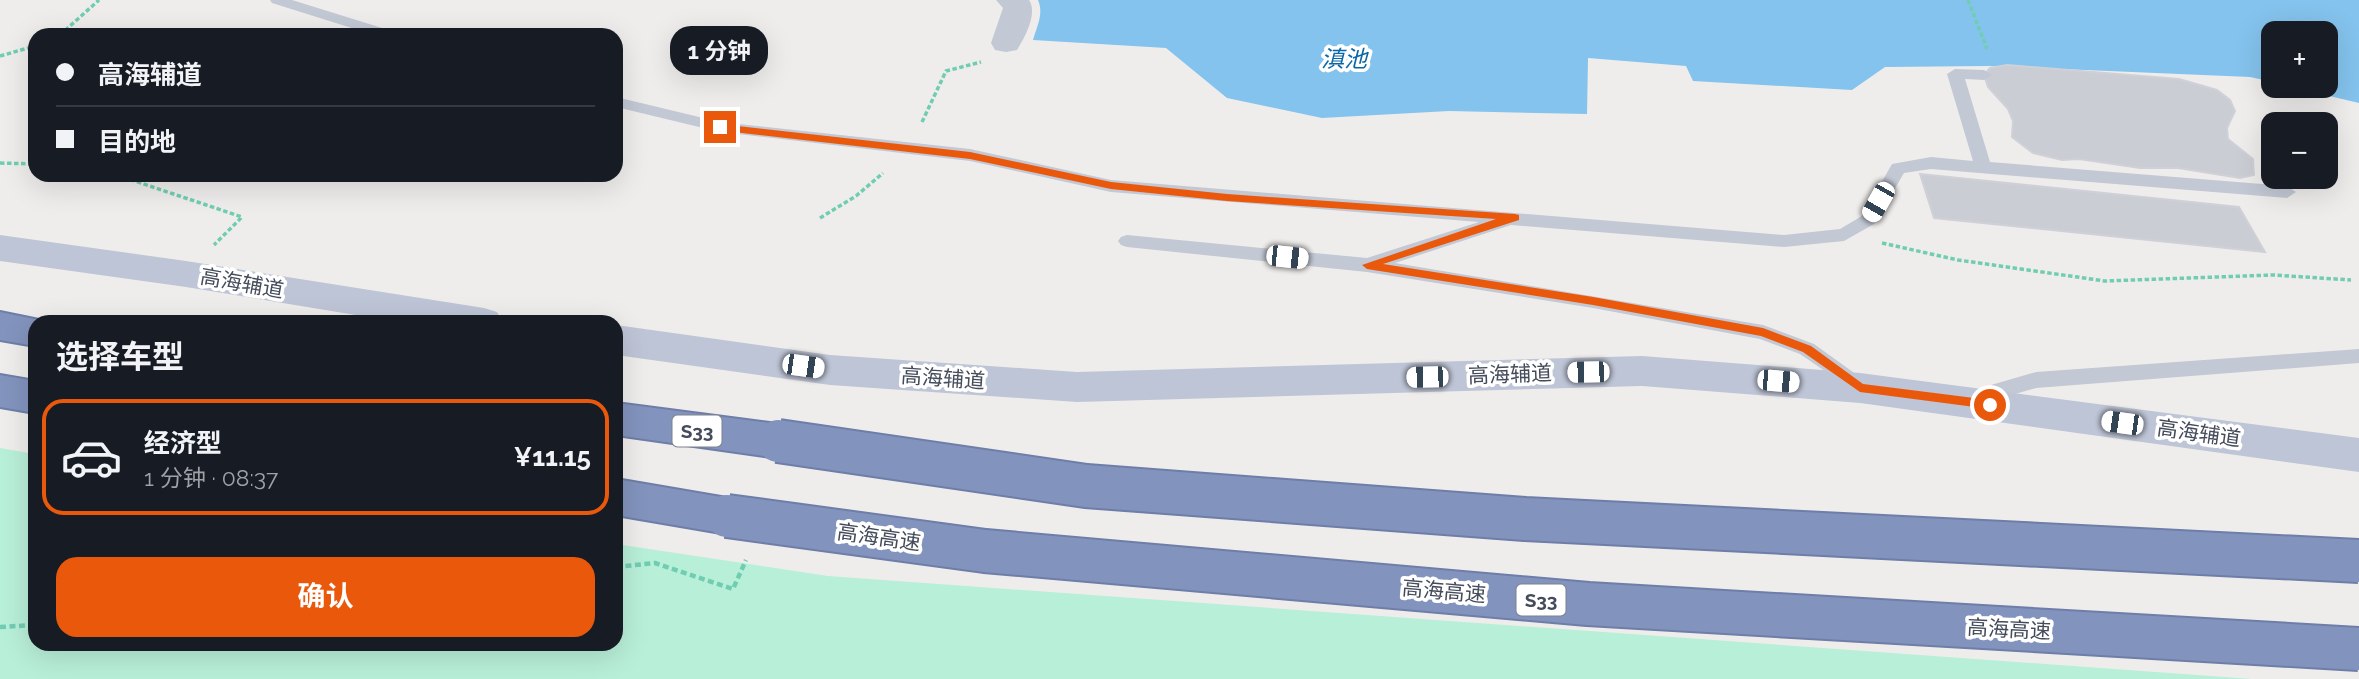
<!DOCTYPE html>
<html lang="zh">
<meta charset="utf-8">
<style>
:root{--surface:#171b24;--page:#242831;--text:#f1f3f6;--muted:#9ea1a6;--line:#363941;--accent:#ea580c}
body{margin:0;font-family:Raleway,"Noto Sans SC",sans-serif;background:var(--page);color:var(--text);height:100vh;display:flex;flex-direction:column;font-size:26px;white-space:nowrap}
*{box-sizing:border-box;margin:0}
p{font-size:23px;color:var(--muted)}
.icon{flex:none;width:38px;height:38px;fill:none;stroke:currentColor;stroke-width:2;stroke-linecap:round;stroke-linejoin:round}
.map{position:relative;flex:1;overflow:hidden}
.details{position:absolute;left:28px;top:315px;width:595px;height:336px;display:flex;flex-direction:column;background:var(--surface);border-radius:21px;box-shadow:0 7px 28px #0002}
.details>*{flex:none}
.top-card{position:absolute;left:28px;top:28px;width:595px;height:154px;border-radius:21px;box-shadow:0 7px 28px #0002;display:grid;align-content:center;height:154px;padding:0 28px;background:var(--surface)}
.fabs{position:absolute;left:2261px;top:21px;display:grid;gap:14px}
.fabs a{display:grid;place-items:center;width:77px;height:77px;border-radius:14px;background:var(--surface);box-shadow:0 7px 28px #0002;font-size:35px}
.end{position:absolute;width:32px;height:32px;margin:-16px;border:9px solid #ea580c;background:#fff;box-shadow:0 0 0 4px #fff}
.from{border-radius:50%}
.bubble{position:absolute;height:49px;border-radius:21px;background:var(--surface);box-shadow:0 7px 28px #0002;font-size:23px;font-weight:700;line-height:49px;text-align:center}
.car{position:absolute;width:21px;height:42px;margin:-21px -10px;border-radius:9px;box-shadow:0 0 5px 2px #0007;background:linear-gradient(#fff 24%,#345 0 40%,#fff 0 76%,#345 0 86%,#fff 0)}
.top-card b{display:flex;align-items:center;gap:24px;height:66px;font-size:26px}
.top-card b+b{border-top:2px solid var(--line)}
.top-card i{width:18px;height:18px;background:var(--text)}
ul{padding:0;list-style:none}
li{display:flex;align-items:center;gap:21px;height:116px;margin:0 14px 10px;padding:0 14px;border:4px solid transparent;border-radius:21px}
li div{flex:1}
li b{display:block;font-size:26px}
li em{font-style:normal;font-weight:700}
li.selected{border-color:var(--accent)}
li>.icon{width:63px;height:63px;stroke-width:1.5}
h2{padding:0 28px;font-size:32px;line-height:84px}
.action{display:flex;gap:14px;margin-top:auto;padding:14px 28px}
.action a{flex:1;height:80px;border-radius:21px;background:var(--accent);color:#fff;font-size:28px;font-weight:700;line-height:80px;text-align:center}
.map>svg:first-child{display:block}
.green{fill:#b8efd8}
.water{fill:#84c3ed}
.building{fill:#cbcdd4;stroke:#d0d1d8;stroke-width:2}
.lines{fill:none;stroke-linecap:round;stroke-linejoin:round}
.highway-casing{stroke:#6e7ea8;stroke-width:4}
.path-far1{stroke:#70cdb1;stroke-width:3.5;stroke-dasharray:4.5 2.5;stroke-linecap:butt}
.path{stroke:#70cdb1;stroke-width:4.5;stroke-dasharray:6 3.5;stroke-linecap:butt}
.lane{fill:#c2c8d4;fill-rule:evenodd}
.street{fill:#c2c8d4;fill-rule:evenodd}
.secondary{fill:#bec5d6;fill-rule:evenodd}
.highway{fill:#8293bd;fill-rule:evenodd}
.highway-bridge-casing{stroke:#6e7ea8;stroke-width:46;stroke-linecap:butt}
.highway-bridge{stroke:#8293bd;stroke-width:42}
.route{fill:#ea580c}
.labels{text-anchor:middle;dominant-baseline:central;stroke-width:7;stroke-linejoin:round;paint-order:stroke}
.shield{fill:#fff;stroke:#7c818c;stroke-width:2}
.shield-label{font-size:19px;font-weight:bold;fill:#444b5a}
.street-label{font-size:21px;fill:#444b5a;stroke:#fff}
.water-label{font-size:23px;font-style:italic;fill:#0a67a7;stroke:#fff}
</style>
<div class="map">
<svg width="2359" height="679" viewBox="0 0 2359 679">
<rect width="100%" height="100%" fill="#efedec"/>
<path class="green" d="M0 448 35 454V644H616V544L828 576 2252 679H0Z"/>
<path class="water" d="M1038 0H2359V103L2287 86H2326V33H2273V82L2250 77 1989 66 1885 67 1852 90 1693 81 1686 66 1588 58 1587 114 1449 111 1322 118 1227 98 1166 48 1033 40C1037 26 1044 14 1038 0Z"/>
<path class="building" d="M2007 65 2179 79 2217 90 2230 100 2235 111 2227 128 2228 139 2253 159 2254 175 2240 178 2178 168H2140L2079 159 2062 160 2033 153 2012 137 2013 121 2008 109 1988 87 1984 75 1990 68Z
M1920 174 2239 207 2265 252 1934 218Z"/>
<g class="lines">
<defs>
<path id="highway" d="M0 312 49 322H35V346L0 340Z
M0 375 35 381V413L0 407Z
M616 403 778 424 793 429 799 441 793 453 778 458 616 435Z
M616 479 727 498 742 503 749 516 742 529 727 534 616 515Z"/>
</defs>
<use href="#highway" class="highway-casing"/>
<path class="path-far1" d="M1968 0 1987 49
M60 35 99 0
M0 56 35 46
M922 122 946 71 981 62
M0 163 35 164
M117 175 242 217 214 245
M820 218 856 196 883 173
M1882 243 1958 260 2105 281 2274 275 2351 280"/>
<path class="path" d="M616 567 655 563 733 589 746 560
M0 627 35 625"/>
<path class="lane" d="M270 0H292L395 32 398 35H374L272 3Z
M1955 69 1984 70 1992 75 1984 80 1965 79 1990 162 2287 186 2296 192 2287 198 1931 169 1904 173 1874 224 1844 241 1784 247 1511 225 1395 263 1763 325 1814 344 1864 380 1867 385 1864 390 1857 393 1800 354 1760 339 1593 308 1367 272 1127 247 1121 245 1118 241 1121 237 1127 235 1367 258 1479 222 1111 192 970 161 720 132 616 107V97L720 122 970 149 1111 180 1784 235 1840 229 1862 216 1892 164 1931 157 1973 161 1947 74Z
M2359 349V363L2036 388 1974 406 1967 404 1964 398 1967 392 2036 372Z"/>
<path class="street" d="M996 0H1029C1038 13 1025 37 1017 50L1006 52 995 50 991 43 1003 8Z"/>
<path class="secondary" d="M0 235 186 261 484 308 497 312 503 322H398L186 287 0 261Z
M616 325 830 355 1077 372 1642 356 1860 373 2359 438V472L1860 403 1642 386 1077 402 830 385 616 355Z"/>
<use href="#highway" class="highway"/>
<defs>
<path id="highway-bridge" d="M778 441 1086 486 1525 519 2359 561
M727 516 985 551 1588 604 2359 649"/>
</defs>
<use href="#highway-bridge" class="highway-bridge-casing"/>
<use href="#highway-bridge" class="highway-bridge"/>
</g>
<path class="route" d="M720 124 970 152 1111 182 1227 194 1515 214 1519 215V220L1383 264 1593 297 1763 328 1811 346 1863 384 1990 400 1996 405 1990 409 1860 392 1803 352 1761 336 1593 305 1367 269 1362 265 1496 219 1227 201 1111 189 970 159 716 130V125Z"/>
<g class="labels">
<g class="shield">
<rect x="672.5" y="415.5" width="49" height="31" rx="5"/>
<rect x="1516.5" y="584.5" width="49" height="31" rx="5"/>
</g>
<g class="shield-label">
<text x="697" y="431">S33</text>
<text x="1541" y="600">S33</text>
</g>
<g class="street-label">
<text transform="translate(242 283) rotate(10)">高海辅道</text>
<text transform="translate(1510 374) rotate(-2)">高海辅道</text>
<text transform="translate(943 378) rotate(4)">高海辅道</text>
<text transform="translate(2199 433) rotate(8)">高海辅道</text>
<text transform="translate(879 537) rotate(8)">高海高速</text>
<text transform="translate(1444 591) rotate(5)">高海高速</text>
<text transform="translate(2009 629) rotate(3)">高海高速</text>
</g>
<g class="water-label">
<text x="1344" y="58">滇池</text>
</g>
</g>
</svg>
<div class="fabs">
<a>+</a>
<a>−</a>
</div>
<i class="end from" style="left:1990px;top:405px"></i>
<i class="end" style="left:720px;top:127px"></i>
<div class="bubble" style="left:670px;top:26px;width:98px">1 分钟</div>
<i class="car" style="left:1878px;top:202px;rotate:210deg"></i>
<i class="car" style="left:1287px;top:257px;rotate:96deg"></i>
<i class="car" style="left:803px;top:366px;rotate:98deg"></i>
<i class="car" style="left:1588px;top:372px;rotate:269deg"></i>
<i class="car" style="left:1427px;top:377px;rotate:269deg"></i>
<i class="car" style="left:1778px;top:381px;rotate:95deg"></i>
<i class="car" style="left:2122px;top:423px;rotate:278deg"></i>
<div class="top-card">
<b><i class="from"></i>高海辅道</b>
<b><i></i>目的地</b>
</div>
<section class="details">
<h2>选择车型</h2>
<ul>
<li class="selected"><svg class="icon" aria-label="car" viewBox="0 0 24 24"><path d="M5 17H2v-5l4-1 3-4h7l3 4 3 1v5h-3M9 17h6M6 11h13"/><circle cx="7" cy="17" r="2"/><circle cx="17" cy="17" r="2"/></svg><div><b>经济型</b><p>1 分钟 · 08:37</p></div><em>¥11.15</em></li>
</ul>
<div class="action"><a>确认</a></div>
</section>
</div>
